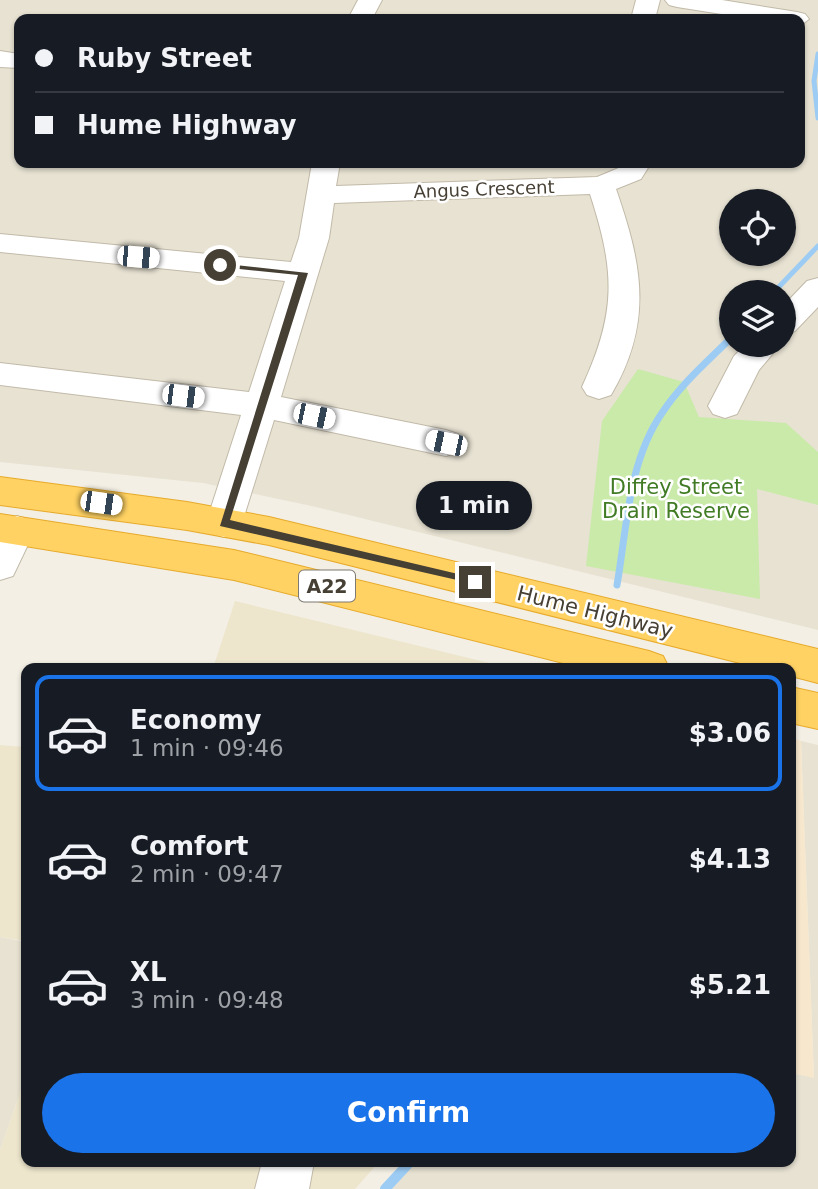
<!DOCTYPE html>
<meta charset="utf-8">
<style>
:root{--surface:#171b24;--page:#20242c;--text:#f1f3f6;--muted:#9ea1a6;--line:#363941;--accent:#1a73e8}
body{margin:0;font-family:"DejaVu Sans",sans-serif;background:var(--page);color:var(--text);height:100vh;display:flex;flex-direction:column;font-size:26px;white-space:nowrap}
*{box-sizing:border-box;margin:0}
p{font-size:23px;color:var(--muted)}
.icon{flex:none;width:38px;height:38px;fill:none;stroke:currentColor;stroke-width:2;stroke-linecap:round;stroke-linejoin:round}
.map{position:relative;flex:1;overflow:hidden}
.sheet{position:absolute;left:21px;top:663px;width:775px;height:504px;display:flex;flex-direction:column;background:var(--surface);border-radius:14px;box-shadow:0 2px 5px #0004}
.sheet>*{flex:none}
.hud{position:absolute;left:14px;top:14px;width:791px;height:154px;border-radius:14px;box-shadow:0 2px 5px #0004;display:grid;align-content:center;height:154px;padding:0 21px;background:var(--surface)}
.controls{position:absolute;left:719px;top:189px;display:grid;gap:14px}
.controls a{display:grid;place-items:center;width:77px;height:77px;border-radius:50%;background:var(--surface);box-shadow:0 2px 5px #0004;font-size:35px}
.end{position:absolute;width:32px;height:32px;margin:-16px;border:9px solid #463f34;background:#fff;box-shadow:0 0 0 4px #fff}
.from{border-radius:50%}
.bubble{position:absolute;height:49px;border-radius:24px;background:var(--surface);box-shadow:0 2px 5px #0004;font-size:23px;font-weight:600;line-height:49px;text-align:center}
.car{position:absolute;width:21px;height:42px;margin:-21px -10px;border-radius:9px;box-shadow:0 0 5px 2px #0007;background:linear-gradient(#fff 24%,#345 0 40%,#fff 0 76%,#345 0 86%,#fff 0)}
.hud b{display:flex;align-items:center;gap:24px;height:66px;font-size:26px}
.hud b+b{border-top:2px solid var(--line)}
.hud i{width:18px;height:18px;background:var(--text)}
ul{padding:12px 0 0;list-style:none}
li{display:flex;align-items:center;gap:21px;height:116px;margin:0 14px 10px;padding:0 7px;border:4px solid transparent;border-radius:14px}
li div{flex:1}
li b{display:block;font-size:26px}
li em{font-style:normal;font-weight:600}
li.on{border-color:var(--accent)}
li>.icon{width:63px;height:63px;stroke-width:1.5}
.cta{display:flex;gap:14px;margin-top:auto;padding:14px 21px}
.cta a{flex:1;height:80px;border-radius:42px;background:var(--accent);color:#fff;font-size:28px;font-weight:600;line-height:80px;text-align:center}
.map>svg:first-child{display:block}
.residential{fill:#e7e2d2;fill-rule:evenodd}
.commercial{fill:#f7e7cd}
.education{fill:#ede6cd}
.green{fill:#caeaaa}
.lines{fill:none;stroke-linecap:round;stroke-linejoin:round}
.stream-far2{stroke:#9cccf4;stroke-width:5}
.stream-far1{stroke:#9cccf4;stroke-width:7}
.stream{stroke:#9cccf4;stroke-width:10}
.minor-casing{stroke:#c2baa9;stroke-width:2}
.highway-casing{stroke:#e7aa2b;stroke-width:2}
.minor{fill:#fff;fill-rule:evenodd}
.highway{fill:#ffd263;fill-rule:evenodd}
.route{fill:#463f34}
.labels{text-anchor:middle;dominant-baseline:central;stroke-width:5;stroke-linejoin:round;paint-order:stroke}
.far-street-label{font-size:18px;fill:#463f34;stroke:#fff}
.shield{fill:#fff;stroke:#7e7971;stroke-width:2}
.shield-label{font-size:19px;font-weight:bold;fill:#463f34}
.park-label{font-size:21px;fill:#417b24;stroke:#fff}
.street-label{font-size:21px;fill:#463f34;stroke:#fff}
</style>
<div class="map">
<svg width="818" height="1189" viewBox="0 0 818 1189">
<rect width="100%" height="100%" fill="#f3efe4"/>
<path class="residential" d="M0 0H818V630L316 507 203 483 0 462ZM19 19H800V163H19ZM732 201H784V254H732ZM732 292H784V345H732Z
M801 741 818 745V1189H389L418 1162H791V1073L814 1077Z
M0 937 26 942V1076L0 1150Z"/>
<path class="commercial" d="M791 738 801 741 814 1078 791 1073Z"/>
<path class="education" d="M235 601 510 668H213Z
M0 745 26 747V941L0 937Z
M26 1076V1162H379L355 1189H0V1150Z"/>
<path class="green" d="M638 369 684 382 699 417 786 423 818 452V505L757 489 760 599 586 566 602 421Z"/>
<g class="lines">
<path class="stream-far2" d="M818 54 814 81 818 118
M774 292 818 246"/>
<path class="stream-far1" d="M617 585C627 528 628 462 662 413 681 384 708 361 732 337"/>
<path class="stream" d="M385 1189 410 1162"/>
<defs>
<path id="minor" d="M358 0H382L372 19H348Z
M636 0H660L655 19H631Z
M665 0H722L797 12 805 14 809 19 800 26V19H753L677 7 669 5Z
M0 51 19 54V68L0 67Z
M312 163H340L336 186 597 177 621 167 623 163H651L641 179 616 189C642 264 654 322 611 395L599 399 587 395 582 387C617 312 615 271 590 194L334 203 329 238 281 397 446 430 458 434 463 443 458 452 446 456 274 420 242 523 237 533 224 537 211 533 206 523 241 415 0 385V363L249 392 285 281 0 252V234L291 262 299 238Z
M818 278V307L795 331 784 335V305L807 281Z
M745 345H780L759 370 737 414 725 418 713 414 708 406 734 356Z
M17 516 30 520 35 530 13 576 0 580V527L4 520Z
M262 1162H314L309 1189H255Z"/>
<path id="highway" d="M0 477 187 502 269 517 818 649V683L791 676V668H760L269 545 187 530 0 505Z
M0 514 234 550 649 651 663 656 669 668H583L234 580 0 542Z
M791 687 818 693V729L791 723Z"/>
</defs>
<use href="#minor" class="minor-casing"/>
<use href="#highway" class="highway-casing"/>
<use href="#minor" class="minor"/>
<use href="#highway" class="highway"/>
</g>
<path class="route" d="M217 263 308 273 230 520 475 578 479 579V585L220 526 298 275 220 267Z"/>
<g class="labels">
<g class="far-street-label">
<text transform="translate(484 189) rotate(-2)">Angus Crescent</text>
</g>
<rect class="shield" x="299" y="570.5" width="56" height="31" rx="5"/>
<g class="shield-label">
<text x="327" y="586">A22</text>
</g>
<g class="park-label">
<text x="676" y="487">Diffey Street<tspan x="676" dy="24">Drain Reserve</tspan></text>
</g>
<g class="street-label">
<text transform="translate(595 612) rotate(14)">Hume Highway</text>
</g>
</g>
</svg>
<div class="controls">
<a><svg class="icon" aria-label="locate" viewBox="0 0 24 24"><circle cx="12" cy="12" r="6"/><path d="M12 2v4M12 18v4M2 12h4M18 12h4"/></svg></a>
<a><svg class="icon" aria-label="layers" viewBox="0 0 24 24"><path d="M12 4l9 5-9 5-9-5zM3 14l9 5 9-5"/></svg></a>
</div>
<i class="end from" style="left:220px;top:265px"></i>
<i class="end" style="left:475px;top:582px"></i>
<div class="bubble" style="left:416px;top:481px;width:116px">1 min</div>
<i class="car" style="left:138px;top:257px;rotate:95deg"></i>
<i class="car" style="left:183px;top:396px;rotate:97deg"></i>
<i class="car" style="left:314px;top:416px;rotate:102deg"></i>
<i class="car" style="left:446px;top:443px;rotate:282deg"></i>
<i class="car" style="left:101px;top:503px;rotate:98deg"></i>
<div class="hud">
<b><i class="from"></i>Ruby Street</b>
<b><i></i>Hume Highway</b>
</div>
<section class="sheet">
<ul>
<li class="on"><svg class="icon" aria-label="car" viewBox="0 0 24 24"><path d="M5 17H2v-5l4-1 3-4h7l3 4 3 1v5h-3M9 17h6M6 11h13"/><circle cx="7" cy="17" r="2"/><circle cx="17" cy="17" r="2"/></svg><div><b>Economy</b><p>1 min · 09:46</p></div><em>$3.06</em></li>
<li><svg class="icon" aria-label="car" viewBox="0 0 24 24"><path d="M5 17H2v-5l4-1 3-4h7l3 4 3 1v5h-3M9 17h6M6 11h13"/><circle cx="7" cy="17" r="2"/><circle cx="17" cy="17" r="2"/></svg><div><b>Comfort</b><p>2 min · 09:47</p></div><em>$4.13</em></li>
<li><svg class="icon" aria-label="car" viewBox="0 0 24 24"><path d="M5 17H2v-5l4-1 3-4h7l3 4 3 1v5h-3M9 17h6M6 11h13"/><circle cx="7" cy="17" r="2"/><circle cx="17" cy="17" r="2"/></svg><div><b>XL</b><p>3 min · 09:48</p></div><em>$5.21</em></li>
</ul>
<div class="cta"><a>Confirm</a></div>
</section>
</div>
